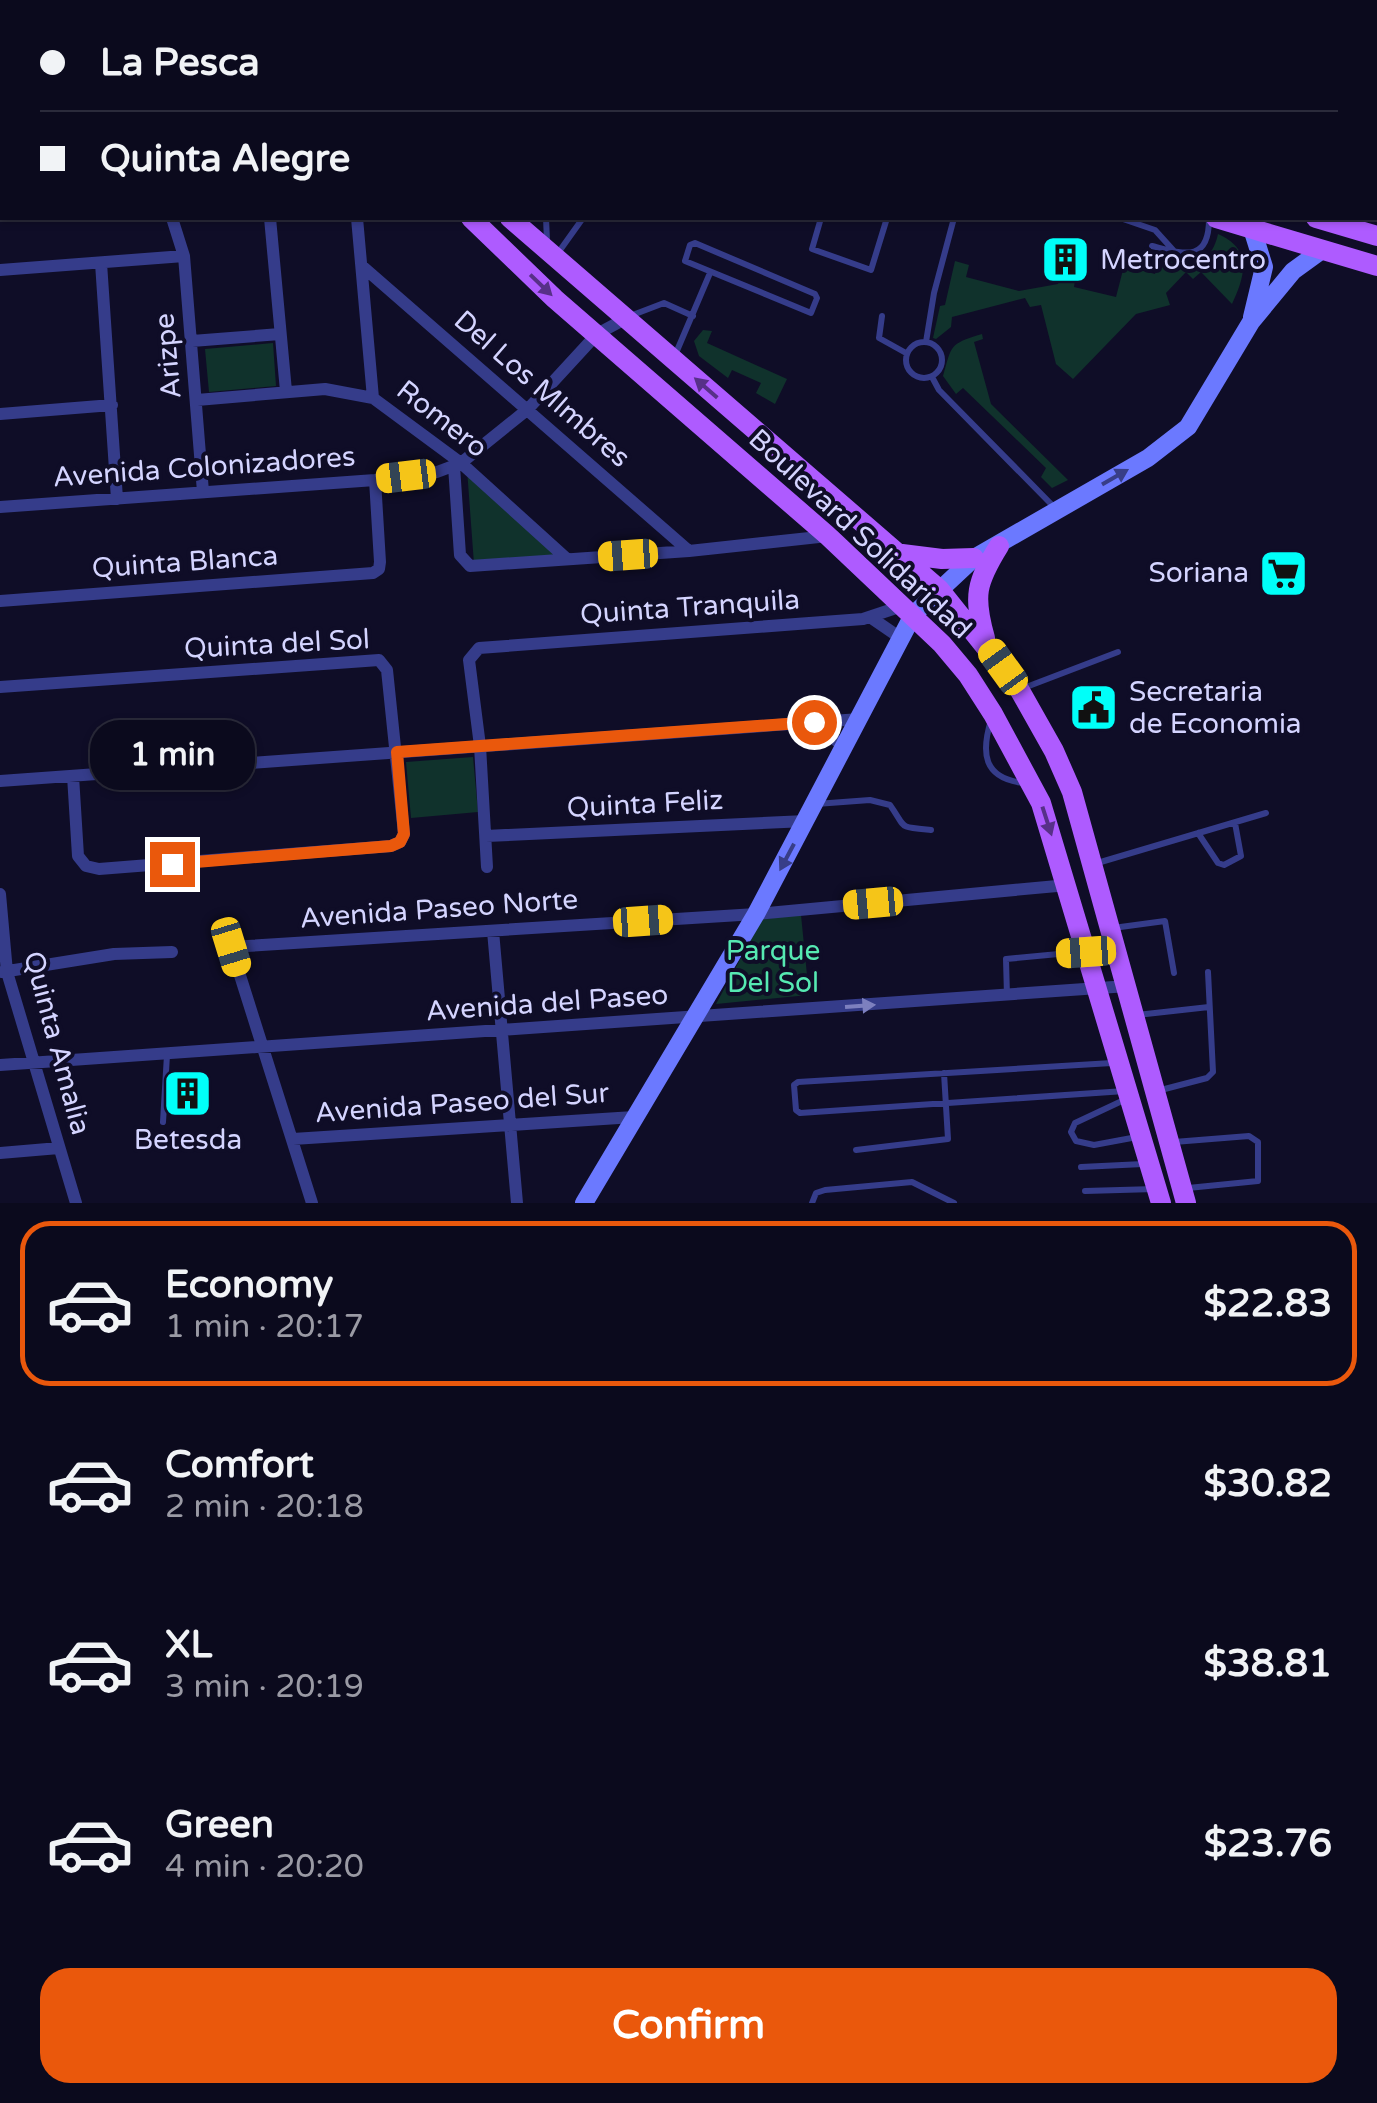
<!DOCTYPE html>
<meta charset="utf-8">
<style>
:root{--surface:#0b0a1d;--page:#19182a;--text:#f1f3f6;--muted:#9a9aa4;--line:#2b2b3b;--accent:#ea580c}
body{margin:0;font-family:"Varela Round",sans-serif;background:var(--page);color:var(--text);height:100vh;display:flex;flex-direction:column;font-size:38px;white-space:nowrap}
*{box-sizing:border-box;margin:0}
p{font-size:32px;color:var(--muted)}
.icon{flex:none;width:55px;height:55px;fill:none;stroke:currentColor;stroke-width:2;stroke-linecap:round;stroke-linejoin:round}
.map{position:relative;height:1203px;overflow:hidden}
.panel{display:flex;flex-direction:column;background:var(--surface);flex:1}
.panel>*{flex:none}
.hud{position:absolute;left:0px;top:0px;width:1378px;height:220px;box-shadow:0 2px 8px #0004,0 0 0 2px var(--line);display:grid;align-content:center;height:220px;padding:0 40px;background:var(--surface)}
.end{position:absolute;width:45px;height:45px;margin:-22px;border:12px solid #ea580c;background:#fff;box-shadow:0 0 0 5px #fff}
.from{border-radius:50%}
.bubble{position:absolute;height:70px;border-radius:30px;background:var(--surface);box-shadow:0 2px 8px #0004,0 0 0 2px var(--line);font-size:32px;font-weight:800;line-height:70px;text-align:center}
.car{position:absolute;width:30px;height:60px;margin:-30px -15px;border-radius:12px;box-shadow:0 0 8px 2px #0007;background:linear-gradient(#f5c518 24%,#345 0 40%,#f5c518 0 76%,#345 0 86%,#f5c518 0)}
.hud b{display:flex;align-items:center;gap:35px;height:95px;font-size:38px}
.hud b+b{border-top:2px solid var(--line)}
.hud i{width:25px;height:25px;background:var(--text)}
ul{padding:18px 0 0;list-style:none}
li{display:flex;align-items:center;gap:30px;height:165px;margin:0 20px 15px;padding:0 20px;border:5px solid transparent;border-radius:30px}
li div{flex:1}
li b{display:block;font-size:38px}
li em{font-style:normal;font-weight:800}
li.active{border-color:var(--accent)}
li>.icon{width:90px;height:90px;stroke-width:1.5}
.button{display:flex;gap:20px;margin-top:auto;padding:20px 40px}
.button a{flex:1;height:115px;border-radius:30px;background:var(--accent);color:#fff;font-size:40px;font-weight:800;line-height:115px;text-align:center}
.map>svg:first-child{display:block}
.green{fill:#10322c}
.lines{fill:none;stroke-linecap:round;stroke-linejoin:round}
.lane{stroke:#353c8a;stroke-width:6}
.street{stroke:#353c8a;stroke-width:12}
.secondary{stroke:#6b79ff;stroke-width:18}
.primary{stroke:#ae5bff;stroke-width:20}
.oneway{fill:#573088}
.oneway2{fill:#383e88}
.oneway3{fill:#7d80bf}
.route{stroke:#ea580c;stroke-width:12}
.labels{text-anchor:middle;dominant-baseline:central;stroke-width:8;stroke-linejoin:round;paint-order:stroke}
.poi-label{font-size:28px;fill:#d4d4ff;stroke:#0f0d27;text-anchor:start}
.street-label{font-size:28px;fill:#d4d4ff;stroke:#0f0d27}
.park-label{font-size:28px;fill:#56e9b2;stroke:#0f0d27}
</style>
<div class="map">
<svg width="1377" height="1203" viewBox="0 0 1377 1203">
<rect width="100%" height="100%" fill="#0f0d27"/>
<path class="green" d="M1218 234C1253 249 1245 276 1232 304L1201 272 1193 279 1186 272 1166 293 1170 305 1136 314 1073 379 1056 364 1041 305 1030 307 1025 298 952 317 951 327 936 339 933 338 940 306 945 305 955 261 969 265 966 277 1019 291 1058 284 1062 270 1076 273 1074 287 1116 297 1124 266 1155 274 1161 256C1187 273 1211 266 1218 234Z
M703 330 712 331 707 343 787 379 775 404 756 393 761 383 732 370 728 378 699 356 694 341Z
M982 334 983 339 974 342 991 404 1068 480 1052 488 1041 477 1046 468 963 388 956 394 943 376C952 346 948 344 982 334Z
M273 343 276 386 209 392 205 349Z
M467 469 565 559 474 564Z
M473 757 478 812 411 818 406 762Z
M801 915 809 995 716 1004 762 919Z"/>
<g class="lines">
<path class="lane" d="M536 0V2
M216 2 218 0
M0 75H2
M546 218 547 241
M821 218 812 249 871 270 887 218
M1123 219 1155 230 1174 251
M695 243 815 294 817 298 811 313 685 261 690 245Z
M1152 246C1184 254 1209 263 1209 219
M558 253 583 218
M630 316 664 303 693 316
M882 316 879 338 906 353
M906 360a18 18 0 1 1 36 0a18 18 0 1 1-36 0Z
M926 342 934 293 954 218
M676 353 710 273
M932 377 939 390 1054 507
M1021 689 1118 652
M991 720C981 753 983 778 1023 783
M816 804 870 800 890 805C907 829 897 827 931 830
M1198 833 1218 863 1224 865 1241 856 1235 823
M1094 864 1266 813
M1113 928 1165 921 1174 973
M1007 996 1006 959 1080 952
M1137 1015 1209 1007
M1112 1063 798 1082 794 1085 796 1110 800 1113 1125 1091
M1157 1091 1207 1078 1213 1072 1208 972
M1124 1100 1075 1123 1071 1132 1076 1141 1094 1145 1137 1137
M163 1122 167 1055
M1174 1142 1249 1136 1258 1142V1181L1188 1188
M856 1150 948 1139 944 1073
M1081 1167 1143 1164
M1085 1191 1155 1189
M812 1203 816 1193 825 1190 912 1182 954 1203"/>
<path class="street" d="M710 0 711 2
M804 0V2
M1037 0 1038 2
M1078 0 1085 2
M1155 0V2
M1292 0 1293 2
M172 218 184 256 203 492
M270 218 286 391
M357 218 373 398
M101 263 117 499
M362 266 689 551
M0 270 184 256
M192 341 280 334
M197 400 325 389 373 398 461 463 567 559
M0 414 112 405
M454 466 460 555 470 566 689 551 828 536
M0 507 375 480 437 472 461 463 528 409 597 334 625 319
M0 601 373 573 379 569 380 562 375 480
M870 617 902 639
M0 687 379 660 387 670 404 834 400 842 391 846 99 869 86 866 78 856 73 776
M814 722 845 748
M0 781 860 719
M486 836 806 821
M487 867 480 746 469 660 479 648 863 619 902 606
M0 894 7 972 76 1203
M493 931 517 1203
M2 972 114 954 172 952
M0 1065 1128 986
M293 1139 634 1117
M0 1153 59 1148
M312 1203 231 947 756 914 1068 885"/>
<path class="secondary" d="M1250 222 1264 267 1252 317
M584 1203 756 914 913 615 974 558 1148 458 1188 427 1251 322 1293 271 1322 250"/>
<path class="primary" d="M262 0 264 2
M302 0 304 2
M0 110H2
M0 142H2
M0 182H2
M471 218 555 299 828 536 942 644 968 675 993 714 1041 803 1161 1203
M510 218 939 589 1019 689 1054 751 1072 792 1186 1203
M1216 218 1377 266
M1316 218 1377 236
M902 554 942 559 974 558
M985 638C973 596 976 583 999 546"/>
</g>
<defs><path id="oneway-solid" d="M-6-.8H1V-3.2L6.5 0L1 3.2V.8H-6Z" transform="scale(2.5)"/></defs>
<g class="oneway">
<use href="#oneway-solid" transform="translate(541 285) rotate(44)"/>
<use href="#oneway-solid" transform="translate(706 388) rotate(-139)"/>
<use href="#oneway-solid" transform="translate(1047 821) rotate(72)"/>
</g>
<g class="oneway2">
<use href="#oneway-solid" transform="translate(1115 477) rotate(-30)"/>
<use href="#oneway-solid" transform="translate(787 857) rotate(118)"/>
</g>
<use class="oneway3" href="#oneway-solid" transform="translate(860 1006) rotate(-4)"/>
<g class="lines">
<path class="route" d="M172 864 391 846 400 842 404 834 397 752 814 722"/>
</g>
<defs>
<symbol id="building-square" viewBox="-11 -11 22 22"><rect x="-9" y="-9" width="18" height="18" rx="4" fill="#00fff9" stroke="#0f0d27"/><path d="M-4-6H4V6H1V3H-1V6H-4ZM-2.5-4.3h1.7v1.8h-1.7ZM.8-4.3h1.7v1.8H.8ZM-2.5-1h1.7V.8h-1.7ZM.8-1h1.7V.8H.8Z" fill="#111"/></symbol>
<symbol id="supermarket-square" viewBox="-11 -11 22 22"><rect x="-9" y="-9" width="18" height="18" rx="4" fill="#00fff9" stroke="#0f0d27"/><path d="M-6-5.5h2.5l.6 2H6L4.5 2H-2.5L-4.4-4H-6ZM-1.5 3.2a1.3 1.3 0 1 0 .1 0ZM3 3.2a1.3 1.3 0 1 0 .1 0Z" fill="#111"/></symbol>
<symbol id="civic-square" viewBox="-11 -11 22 22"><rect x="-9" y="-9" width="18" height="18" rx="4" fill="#00fff9" stroke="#0f0d27"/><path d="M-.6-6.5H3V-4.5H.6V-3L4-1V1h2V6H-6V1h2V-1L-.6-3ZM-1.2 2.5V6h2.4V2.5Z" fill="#111"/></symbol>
</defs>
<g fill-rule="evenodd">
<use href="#building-square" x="1038" y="232" width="55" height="55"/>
<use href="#supermarket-square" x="1256" y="546" width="55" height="55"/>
<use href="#civic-square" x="1066" y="680" width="55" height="55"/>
<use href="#building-square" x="160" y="1066" width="55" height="55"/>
</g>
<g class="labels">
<g class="poi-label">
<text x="1100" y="260">Metrocentro</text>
<text x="1249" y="573" text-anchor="end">Soriana</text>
<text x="1129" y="692">Secretaria<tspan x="1129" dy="32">de Economia</tspan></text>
<text x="188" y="1140" text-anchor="middle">Betesda</text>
</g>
<g class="street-label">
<text transform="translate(168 356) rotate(-95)">Arizpe</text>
<text transform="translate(542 389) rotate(41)">Del Los MImbres</text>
<text transform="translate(442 419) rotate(38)">Romero</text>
<text transform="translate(204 467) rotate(-4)">Avenida Colonizadores</text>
<text transform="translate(860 534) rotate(43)">Boulevard Solidaridad</text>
<text transform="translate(185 562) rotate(-4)">Quinta Blanca</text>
<text transform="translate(690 607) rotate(-4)">Quinta Tranquila</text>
<text transform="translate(277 644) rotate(-3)">Quinta del Sol</text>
<text transform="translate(645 804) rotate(-3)">Quinta Feliz</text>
<text transform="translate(439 909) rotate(-4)">Avenida Paseo Norte</text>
<text transform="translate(547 1003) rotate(-4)">Avenida del Paseo</text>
<text transform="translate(57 1043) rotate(75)">Quinta Amalia</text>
<text transform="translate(462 1103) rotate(-4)">Avenida Paseo del Sur</text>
</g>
<g class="park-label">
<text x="773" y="951">Parque<tspan x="773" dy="32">Del Sol</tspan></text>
</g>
</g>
</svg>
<i class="end from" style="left:814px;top:722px"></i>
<i class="end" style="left:172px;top:864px"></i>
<div class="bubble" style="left:90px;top:720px;width:165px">1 min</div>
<i class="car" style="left:406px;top:476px;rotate:263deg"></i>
<i class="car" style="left:628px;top:555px;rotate:266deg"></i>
<i class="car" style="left:1003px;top:667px;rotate:324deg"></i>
<i class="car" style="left:873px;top:903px;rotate:265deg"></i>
<i class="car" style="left:643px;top:921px;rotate:86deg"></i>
<i class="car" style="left:231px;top:947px;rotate:163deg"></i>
<i class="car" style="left:1086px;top:952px;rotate:266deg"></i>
<div class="hud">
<b><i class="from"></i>La Pesca</b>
<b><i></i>Quinta Alegre</b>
</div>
</div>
<section class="panel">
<ul>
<li class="active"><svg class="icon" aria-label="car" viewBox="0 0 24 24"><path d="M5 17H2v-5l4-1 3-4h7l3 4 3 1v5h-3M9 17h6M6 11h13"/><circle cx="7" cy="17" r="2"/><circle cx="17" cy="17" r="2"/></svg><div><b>Economy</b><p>1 min · 20:17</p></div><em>$22.83</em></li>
<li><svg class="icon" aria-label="car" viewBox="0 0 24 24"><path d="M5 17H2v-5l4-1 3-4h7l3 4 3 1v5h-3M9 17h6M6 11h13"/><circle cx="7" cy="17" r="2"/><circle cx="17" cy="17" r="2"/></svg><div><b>Comfort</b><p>2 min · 20:18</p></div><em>$30.82</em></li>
<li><svg class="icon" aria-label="car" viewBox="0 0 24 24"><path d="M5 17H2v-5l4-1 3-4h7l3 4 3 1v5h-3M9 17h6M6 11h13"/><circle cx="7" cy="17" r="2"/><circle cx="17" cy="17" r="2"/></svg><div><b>XL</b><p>3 min · 20:19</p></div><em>$38.81</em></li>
<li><svg class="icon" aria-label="car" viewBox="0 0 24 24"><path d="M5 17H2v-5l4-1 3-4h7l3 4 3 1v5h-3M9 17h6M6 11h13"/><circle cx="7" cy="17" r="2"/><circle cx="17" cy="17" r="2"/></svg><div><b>Green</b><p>4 min · 20:20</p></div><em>$23.76</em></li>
</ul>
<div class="button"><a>Confirm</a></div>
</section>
